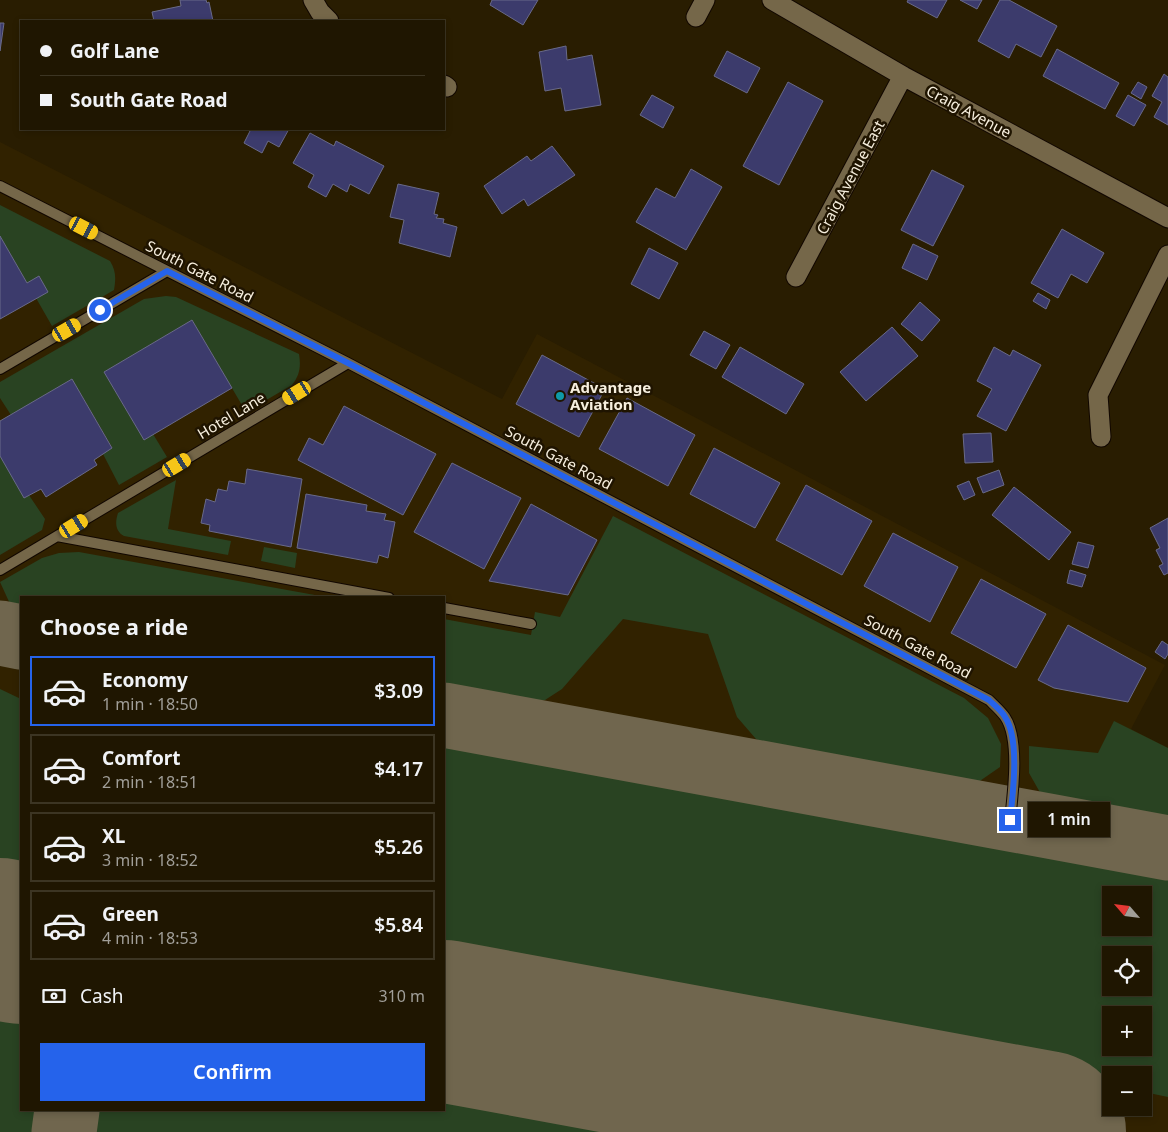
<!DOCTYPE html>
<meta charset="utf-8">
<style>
:root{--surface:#1f1601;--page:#2c2310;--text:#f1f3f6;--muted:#a19f99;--line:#3c3523;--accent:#2563eb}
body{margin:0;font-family:"Noto Sans",sans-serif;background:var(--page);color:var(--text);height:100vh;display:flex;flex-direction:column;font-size:19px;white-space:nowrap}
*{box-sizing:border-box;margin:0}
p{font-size:16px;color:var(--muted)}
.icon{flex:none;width:28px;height:28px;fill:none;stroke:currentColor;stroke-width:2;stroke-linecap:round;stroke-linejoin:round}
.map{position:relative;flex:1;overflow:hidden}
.panel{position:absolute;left:20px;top:596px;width:425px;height:515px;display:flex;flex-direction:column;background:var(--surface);border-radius:0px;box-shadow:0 2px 8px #0003,0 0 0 1px var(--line)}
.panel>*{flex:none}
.hud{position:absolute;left:20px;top:20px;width:425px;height:110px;border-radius:0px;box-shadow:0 2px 8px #0003,0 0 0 1px var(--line);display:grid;align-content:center;height:110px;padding:0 20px;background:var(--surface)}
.needle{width:32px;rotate:298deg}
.tools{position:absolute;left:1102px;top:886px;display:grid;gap:10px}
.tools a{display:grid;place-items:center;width:50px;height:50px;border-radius:0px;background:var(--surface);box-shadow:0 2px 8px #0003,0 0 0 1px var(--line);font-size:25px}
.end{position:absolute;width:22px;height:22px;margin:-11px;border:6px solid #2563eb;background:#fff;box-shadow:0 0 0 2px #fff}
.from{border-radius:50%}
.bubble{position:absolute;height:35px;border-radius:0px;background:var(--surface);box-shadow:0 2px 8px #0003,0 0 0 1px var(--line);font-size:16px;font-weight:600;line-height:35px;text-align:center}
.car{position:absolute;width:15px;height:30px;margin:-15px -8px;border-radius:6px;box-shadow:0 0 4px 1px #0007;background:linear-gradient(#f5c518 24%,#345 0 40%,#f5c518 0 76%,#345 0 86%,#f5c518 0)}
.hud b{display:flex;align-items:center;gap:18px;height:48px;font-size:19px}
.hud b+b{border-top:1px solid var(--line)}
.hud i{width:12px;height:12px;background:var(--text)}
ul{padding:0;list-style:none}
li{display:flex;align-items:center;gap:15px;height:70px;margin:0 10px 8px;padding:0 10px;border:2px solid var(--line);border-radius:0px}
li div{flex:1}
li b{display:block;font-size:19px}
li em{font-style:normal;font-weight:600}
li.active{border-color:var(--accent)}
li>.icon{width:45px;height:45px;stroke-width:1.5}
h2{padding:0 20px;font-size:22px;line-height:60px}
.pay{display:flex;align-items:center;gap:12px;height:55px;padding:0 20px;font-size:19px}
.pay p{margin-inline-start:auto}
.cta{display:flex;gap:10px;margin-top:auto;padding:10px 20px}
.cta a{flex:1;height:58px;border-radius:0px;background:var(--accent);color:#fff;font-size:20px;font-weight:600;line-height:58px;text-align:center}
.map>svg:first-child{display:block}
.built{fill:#312200;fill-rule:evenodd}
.green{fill:#294322;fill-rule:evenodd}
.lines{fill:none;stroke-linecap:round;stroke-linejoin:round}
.taxiway{stroke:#70664e;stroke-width:65}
.runway{stroke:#70664e;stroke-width:162}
.building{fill:#3c3b6c;stroke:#696a89}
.lane-casing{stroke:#110700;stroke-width:12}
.street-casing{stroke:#110700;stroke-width:21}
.lane{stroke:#756749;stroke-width:10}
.street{stroke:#756749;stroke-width:19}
.route{stroke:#2563eb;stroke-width:6}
.culture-dot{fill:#0f9aa8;stroke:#1f1400;stroke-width:2}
.labels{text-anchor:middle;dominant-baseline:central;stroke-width:5;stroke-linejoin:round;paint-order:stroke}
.street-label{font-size:15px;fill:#f7efde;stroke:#1f1400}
.poi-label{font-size:15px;font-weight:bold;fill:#f7efde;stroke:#1f1400;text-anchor:start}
</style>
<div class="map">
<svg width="1168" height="1132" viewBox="0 0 1168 1132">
<rect width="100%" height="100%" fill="#291d01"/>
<path class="built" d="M0 142 502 399 537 334 1165 665 1131 729 1168 748V1132H0ZM21 598H444V1110H21ZM1111 895H1144V928H1111ZM1111 955H1144V988H1111ZM1111 1015H1144V1048H1111ZM1111 1075H1144V1108H1111Z"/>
<path class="green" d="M0 205 110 261C116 271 116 278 114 290L52 326 36 298 47 292 40 277 27 283 0 236Z
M166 296 176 297 299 354C301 366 300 375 292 385L246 412 192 320 104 372 144 440 153 434 167 457 119 485 103 454 112 447 72 379 11 415 0 398V382L144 299Z
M0 452 45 519 42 530 0 555Z
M176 480 168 529 231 541 228 555 124 536C115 531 115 522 118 513Z
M613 516 964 698 988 718 1001 744 1000 767 974 785 778 750 756 739 737 717 708 634 623 619 562 689 545 700 520 703 444 688V619L531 635 535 612 560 617Z
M264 547 297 553 295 568 261 561Z
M79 552 326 597 21 598V608L11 606 0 582 42 558 59 553Z
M0 689 21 699V886L0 882Z
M1114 721 1168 748V824L1046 803 1029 773V746L1098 753Z
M444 744 1168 877V1097L1144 1092V1075H1111V1086L444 963ZM1111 895H1144V928H1111ZM1111 955H1144V988H1111ZM1111 1015H1144V1048H1111Z
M0 995 21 1004V1110H38L34 1132H0Z
M444 1075 749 1132H95L99 1110H444Z"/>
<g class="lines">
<path class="taxiway" d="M0 633 21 637
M444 715 1168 848
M64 1132 67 1110"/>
<path class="runway" d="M0 939 21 943
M444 1021 1045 1132"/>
</g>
<path class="building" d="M180 0H206L207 3 209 2 213 21H154L152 12 181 6Z
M492 0H538L523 25 490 5Z
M908 0H947L937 18 907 2Z
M960 0H982L977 9Z
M1000 0H1009L1057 26 1041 57 1016 44 1009 58 978 41Z
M0 23H4L0 51Z
M566 46 567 60 592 55 601 105 565 111 561 88 545 91 539 52Z
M1057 49 1119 83 1105 109 1043 76Z
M727 51 760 68 747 93 714 76Z
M1164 74 1168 77V125L1154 117 1162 102 1152 96Z
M788 82 823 101 779 185 743 166Z
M1138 82 1147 87 1141 99 1131 93Z
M652 95 674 107 663 128 640 115Z
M1128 95 1146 105 1134 126 1116 116Z
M245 129H289L279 147 268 141 262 153 244 143 250 131Z
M310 133 334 146 336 141 384 166 369 194 350 184 347 192 333 184 326 197 308 187 314 175 293 163Z
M552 146 575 175 528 206 524 199 502 214 484 186 527 156 531 161Z
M691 169 722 187 686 250 636 222 656 188 675 198Z
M932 170 964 186 933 246 901 230Z
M398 184 439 193 434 214 438 215 436 218 444 219 443 223 457 227 450 257 399 243 404 220 390 217Z
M1062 229 1104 253 1087 283 1071 274 1058 298 1031 283Z
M0 236 27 283 39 276 48 292 0 319Z
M913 244 938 256 927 280 902 268Z
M649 248 678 263 659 299 631 284Z
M1038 293 1050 300 1046 309 1033 301Z
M920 302 940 320 922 341 901 324Z
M192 320 232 388 144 440 104 372Z
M892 327 918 356 866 401 840 372Z
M704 331 730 345 716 369 690 355Z
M740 347 804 384 786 414 722 377Z
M994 347 1010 356 1013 350 1041 365 1006 431 977 416 992 389 977 381Z
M542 355 605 389 579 437 516 404Z
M72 379 112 448 94 460 97 465 46 497 41 489 24 498 0 456V421Z
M627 398 695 435 668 486 599 449Z
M344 406 436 454 403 515 298 460 309 438 323 445Z
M991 433 993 462 965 463 963 434Z
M714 448 780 483 755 528 690 494Z
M452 463 521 498 484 569 414 532Z
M247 469 302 479 291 547 209 531 210 525 201 523 206 499 215 502 218 489 227 491 229 481 245 484Z
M999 470 1004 485 983 493 977 478Z
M969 481 975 495 964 500 957 486Z
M806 485 872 521 842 575 776 540Z
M1014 487 1071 532 1049 560 992 515Z
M306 494 367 505 366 511 386 514 384 520 395 522 388 558 379 555 377 563 297 548Z
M531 504 597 540 568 595 489 581Z
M1168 518V573L1164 575 1159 566 1163 564 1156 550 1160 548 1150 528Z
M893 533 958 567 930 622 864 586Z
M1078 542 1094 546 1088 568 1072 564Z
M1070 570 1086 575 1082 587 1067 583Z
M981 579 1046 614 1016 668 951 633Z
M1068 625 1146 668 1128 702 1054 688 1038 680Z
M1162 641 1168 645V654L1165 659 1155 652Z"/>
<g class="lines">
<defs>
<path id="lane" d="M0 186 348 363 989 700C994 705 1001 711 1005 717 1020 739 1013 793 1010 820
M0 369 167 271
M57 536 389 598
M0 570 348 363
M444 608 531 624"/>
<path id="street" d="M313 0 320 12 329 21
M772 0 903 76 1168 218
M696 17 705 0
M444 85 447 87
M796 277 903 76
M1101 437 1098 395 1168 255"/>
</defs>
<use href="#lane" class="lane-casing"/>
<use href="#street" class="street-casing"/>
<use href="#lane" class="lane"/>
<use href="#street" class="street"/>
</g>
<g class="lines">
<path class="route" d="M100 310 167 271 348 363 989 700C994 705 1002 711 1005 717 1020 739 1013 793 1010 820"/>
</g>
<circle class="culture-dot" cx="560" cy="396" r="5"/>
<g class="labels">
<g class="street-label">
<text transform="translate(969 111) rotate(28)">Craig Avenue</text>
<text transform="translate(850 177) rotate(-62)">Craig Avenue East</text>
<text transform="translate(200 271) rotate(27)">South Gate Road</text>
<text transform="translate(231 415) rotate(-31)">Hotel Lane</text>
<text transform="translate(559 457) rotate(28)">South Gate Road</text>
<text transform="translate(918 646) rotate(28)">South Gate Road</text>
</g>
<g class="poi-label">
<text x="570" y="387">Advantage<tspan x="570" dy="17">Aviation</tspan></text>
</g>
</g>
</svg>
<div class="tools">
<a><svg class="needle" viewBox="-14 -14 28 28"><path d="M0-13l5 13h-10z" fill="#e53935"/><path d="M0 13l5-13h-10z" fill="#a19f99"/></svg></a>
<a><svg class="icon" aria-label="locate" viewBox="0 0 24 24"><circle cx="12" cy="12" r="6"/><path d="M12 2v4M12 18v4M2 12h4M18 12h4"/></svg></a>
<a>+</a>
<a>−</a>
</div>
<i class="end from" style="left:100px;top:310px"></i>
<i class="end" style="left:1010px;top:820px"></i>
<div class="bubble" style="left:1028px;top:802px;width:82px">1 min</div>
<i class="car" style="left:84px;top:228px;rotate:117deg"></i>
<i class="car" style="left:67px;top:330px;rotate:60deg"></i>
<i class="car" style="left:297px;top:393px;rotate:239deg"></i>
<i class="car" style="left:177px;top:465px;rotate:59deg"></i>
<i class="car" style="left:74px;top:526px;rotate:59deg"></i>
<div class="hud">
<b><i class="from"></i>Golf Lane</b>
<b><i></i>South Gate Road</b>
</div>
<section class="panel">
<h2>Choose a ride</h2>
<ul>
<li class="active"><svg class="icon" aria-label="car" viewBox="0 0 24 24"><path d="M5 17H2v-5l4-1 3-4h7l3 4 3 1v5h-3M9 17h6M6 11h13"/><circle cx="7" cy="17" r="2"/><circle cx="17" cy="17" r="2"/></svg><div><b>Economy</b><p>1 min · 18:50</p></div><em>$3.09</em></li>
<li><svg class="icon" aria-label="car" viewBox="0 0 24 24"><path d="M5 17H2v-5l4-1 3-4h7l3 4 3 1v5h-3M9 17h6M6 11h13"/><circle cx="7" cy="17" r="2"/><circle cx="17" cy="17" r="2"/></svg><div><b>Comfort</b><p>2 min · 18:51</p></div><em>$4.17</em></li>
<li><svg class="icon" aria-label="car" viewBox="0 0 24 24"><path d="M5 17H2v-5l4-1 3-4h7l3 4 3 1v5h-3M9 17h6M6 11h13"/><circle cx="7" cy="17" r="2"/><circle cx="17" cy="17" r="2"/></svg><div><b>XL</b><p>3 min · 18:52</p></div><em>$5.26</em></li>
<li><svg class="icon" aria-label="car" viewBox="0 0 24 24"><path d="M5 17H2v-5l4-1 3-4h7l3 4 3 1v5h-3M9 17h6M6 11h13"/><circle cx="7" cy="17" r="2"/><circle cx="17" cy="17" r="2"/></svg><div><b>Green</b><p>4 min · 18:53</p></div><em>$5.84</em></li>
</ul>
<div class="pay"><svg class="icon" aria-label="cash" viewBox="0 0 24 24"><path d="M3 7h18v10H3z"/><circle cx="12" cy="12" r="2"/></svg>Cash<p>310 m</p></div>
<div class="cta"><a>Confirm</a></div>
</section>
</div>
